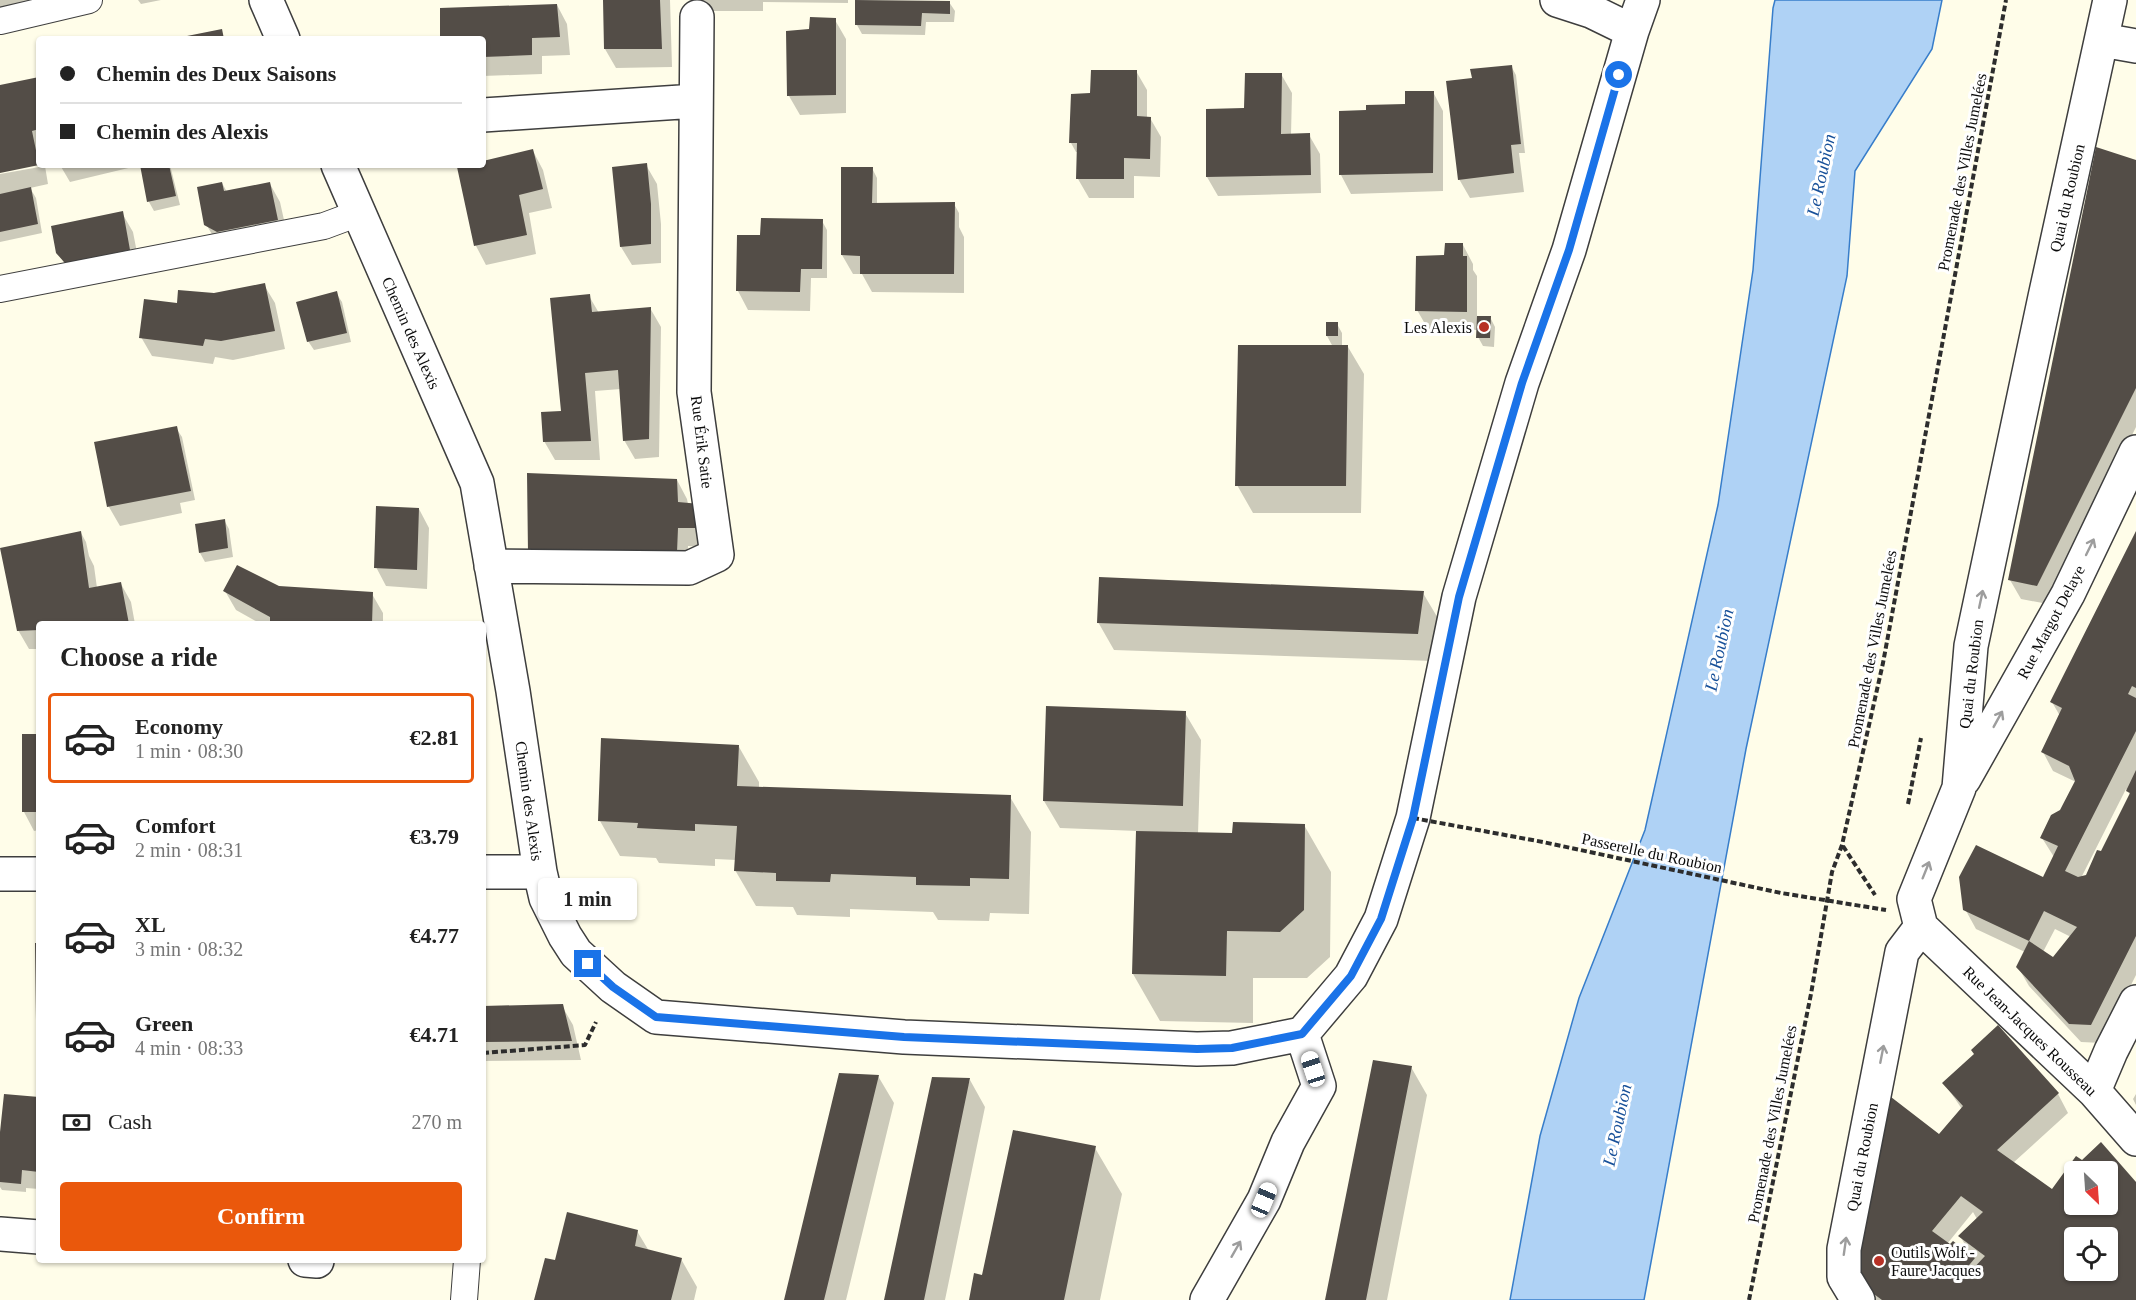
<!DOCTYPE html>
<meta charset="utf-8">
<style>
:root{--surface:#fff;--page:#f6f6f6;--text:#222;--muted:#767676;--line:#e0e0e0;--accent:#ea580c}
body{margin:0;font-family:"Times New Roman",serif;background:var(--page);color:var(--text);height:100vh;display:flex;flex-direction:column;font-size:22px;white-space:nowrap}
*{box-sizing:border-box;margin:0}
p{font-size:20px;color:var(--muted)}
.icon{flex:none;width:33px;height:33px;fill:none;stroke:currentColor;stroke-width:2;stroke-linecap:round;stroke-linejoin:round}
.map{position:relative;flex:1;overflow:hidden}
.details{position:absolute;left:36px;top:621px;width:450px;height:642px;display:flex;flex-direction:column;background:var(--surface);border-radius:6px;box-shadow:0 2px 4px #0004}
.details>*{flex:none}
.top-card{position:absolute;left:36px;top:36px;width:450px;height:132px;border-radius:6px;box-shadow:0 2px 4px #0004;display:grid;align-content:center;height:132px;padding:0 24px;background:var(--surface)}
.needle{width:39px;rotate:155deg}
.buttons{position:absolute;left:2064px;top:1161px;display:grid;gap:12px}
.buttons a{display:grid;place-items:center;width:54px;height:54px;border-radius:6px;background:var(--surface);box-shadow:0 2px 4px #0004;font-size:30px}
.end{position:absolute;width:27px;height:27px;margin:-14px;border:8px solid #1a73e8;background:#fff;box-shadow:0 0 0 3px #fff}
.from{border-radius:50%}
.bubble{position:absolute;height:42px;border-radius:6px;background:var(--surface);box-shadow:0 2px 4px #0004;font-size:20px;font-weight:700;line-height:42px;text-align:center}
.car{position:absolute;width:18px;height:36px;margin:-18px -9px;border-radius:8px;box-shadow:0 0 4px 2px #0007;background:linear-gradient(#fff 24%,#345 0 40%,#fff 0 76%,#345 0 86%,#fff 0)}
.top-card b{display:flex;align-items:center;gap:21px;height:57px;font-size:22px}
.top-card b+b{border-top:2px solid var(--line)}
.top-card i{width:15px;height:15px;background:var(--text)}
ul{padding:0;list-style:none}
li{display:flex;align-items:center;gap:18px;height:90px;margin:0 12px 9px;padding:0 12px;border:3px solid transparent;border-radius:6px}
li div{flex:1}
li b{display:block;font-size:22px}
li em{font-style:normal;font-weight:700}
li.on{border-color:var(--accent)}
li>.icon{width:54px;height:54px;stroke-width:1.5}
h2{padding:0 24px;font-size:27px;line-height:72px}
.pay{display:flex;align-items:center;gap:15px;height:66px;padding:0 24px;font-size:22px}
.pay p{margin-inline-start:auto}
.primary-button{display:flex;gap:12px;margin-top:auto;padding:12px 24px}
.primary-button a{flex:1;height:69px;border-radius:6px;background:var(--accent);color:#fff;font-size:24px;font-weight:700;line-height:69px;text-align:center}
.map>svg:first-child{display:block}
.water{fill:#afd2f5;stroke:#377dca;stroke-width:1.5}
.shadow{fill:#0003;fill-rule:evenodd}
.building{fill:#534d47;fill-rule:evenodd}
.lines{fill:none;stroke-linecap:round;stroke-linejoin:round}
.service-casing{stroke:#3e3e3e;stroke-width:28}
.minor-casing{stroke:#3e3e3e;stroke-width:36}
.path{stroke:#2d2d2d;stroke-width:4;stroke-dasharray:6 3;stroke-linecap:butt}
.service{stroke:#fff;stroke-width:26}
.minor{stroke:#fff;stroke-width:33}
.path-bridge{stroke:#2d2d2d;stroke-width:4;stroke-dasharray:6 3;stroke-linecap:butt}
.oneway{stroke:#9d9d9d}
.route{stroke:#1a73e8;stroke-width:8}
.poi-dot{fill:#b73126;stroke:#fff;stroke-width:2}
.labels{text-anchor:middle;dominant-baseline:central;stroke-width:6;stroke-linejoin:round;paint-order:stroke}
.street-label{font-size:16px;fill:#0b0b0b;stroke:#fff}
.poi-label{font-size:16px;fill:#0b0b0b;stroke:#fff;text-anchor:end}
.water-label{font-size:18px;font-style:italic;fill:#175099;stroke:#fff}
</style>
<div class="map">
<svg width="2136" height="1300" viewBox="0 0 2136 1300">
<rect width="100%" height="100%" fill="#fffde9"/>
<path class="water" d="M1775 0H1942L1932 49 1855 171 1847 276 1746 749 1644 1300H1510L1540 1136 1579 998 1645 830 1718 505 1753 270 1773 8Z"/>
<path class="shadow" d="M0 0H61L0 18Z
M138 0H161L141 4Z
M604 0H670L672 67 616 68 605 49Z
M695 0H848V3L763 2V11H701Z
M949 2 955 11 954 22H926L925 35 862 34 857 25Z
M557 5 567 24 570 55 542 56V74L483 76V39H441Z
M835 20 846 39V113L800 115 789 96 811 31Z
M1511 66 1516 75 1525 153H1519L1524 192 1470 198 1459 179 1474 79Z
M1136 71 1147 90V118H1150L1161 137 1160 177 1134 176V198H1089L1078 179 1079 152H1076L1071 143Z
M1281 74 1292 93 1291 135H1309L1320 154 1321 193 1218 196 1207 177 1243 110Z
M39 78V164L0 171V87Z
M1433 92 1443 111V191L1351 194 1341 175 1407 106Z
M533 151 543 170 552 208 529 213 536 254 486 265 476 246 459 168 483 165V162Z
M2136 162V427L2048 604 2021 599 2010 580Z
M60 165H170L180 205 154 211 149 202 141 165 70 182Z
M646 165 657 184 661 224V263L632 265 621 247Z
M45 166 48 184 30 188 36 198 42 233 0 242V174Z
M872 168 877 178V204H954L959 213V227L964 237V293L872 292 862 274H853L842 255Z
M222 183 227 192 270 184 280 202 288 238 217 243 206 224Z
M122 213 133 232 140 268 69 272 58 252Z
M822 221 827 230V278H811L810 311 748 310 738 291 739 236 762 237Z
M1463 245 1473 264V270L1477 276V317H1490L1495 327 1494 347 1483 346 1478 337V330L1428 329 1417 310 1446 256Z
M264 285 275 303 285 349 233 360 215 357 213 364 152 356 141 337 179 304Z
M336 293 342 302 351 342 314 350 308 341Z
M589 296 599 313 650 308 661 327 659 457 635 459 624 440 621 389 595 391 600 460H555L544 441 563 412Z
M1337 324 1342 333V347H1348L1364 374 1361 513H1253L1237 485 1333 347 1327 336Z
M176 428 182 437 195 500 180 503 182 513 120 526 109 507 96 443Z
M677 480 687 499 688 504 709 547 688 546 687 570 530 553Z
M419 509 429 528 427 589 386 586 376 567Z
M224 520 229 529 233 557 205 562 200 553Z
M81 533 86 542 89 556 94 566 97 588 121 584 131 602 135 624H39V649H29L18 630Z
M2136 534V975L2102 1043 2081 1042 2029 986 2018 967 2025 952 1976 929 1965 909 2043 879 2054 857 2042 838 2061 811 2076 782 2053 771 2043 752 2060 716 2052 702ZM2126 789 2131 796 2101 853 2087 876 2081 878ZM2055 929 2071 937 2054 959 2043 952Z
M278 587 372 594 383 613V624H261L236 610 225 591Z
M1423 593 1439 620 1433 661 1114 650 1098 622Z
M1185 713 1201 740 1198 834 1233 835 1304 825 1331 872 1330 957 1307 978H1253V1023L1160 1021 1133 974 1138 831 1060 828 1044 801Z
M39 735V830L34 831 24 812Z
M739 747 759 782V789L1010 797 1031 832 1029 914 990 913 989 921 938 920 933 912 850 909V917L797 915 793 907 756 906 735 870 736 860 715 859V866L659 863 656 858 620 856 600 821Z
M562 1006 573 1025 581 1060 483 1061V1008Z
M1411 1067 1427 1095 1387 1300H1326Z
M878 1076 894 1103 846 1300H785Z
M970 1080 985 1107 945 1300H886Z
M1944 1083 2058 1094 2068 1113 2013 1163 2052 1191 2101 1144 2136 1184V1300H1869L1939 1136 1962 1109ZM2074 1172H2108V1204H2074ZM1973 1212 1977 1219 1960 1236 1973 1258 1947 1244ZM2074 1238H2108V1270H2074Z
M2136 1094V1105L2133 1099Z
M39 1098V1189L26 1188V1192L2 1190 0 1187V1147Z
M1095 1148 1122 1194 1100 1300H971L983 1277Z
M637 1231 649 1251 681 1259 697 1287 694 1300H535L556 1261Z"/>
<path class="building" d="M603 0H660L662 49H604Z
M855 0 950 1V14L922 13 921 26 855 25Z
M557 4 560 37 532 38V55L483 57V39H440V8Z
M810 17 836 18V95L787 96 786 31 809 29Z
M222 29 224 39H177V38Z
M1512 65 1521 144 1511 145 1514 173 1458 180 1446 81 1472 78 1470 69Z
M1091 70H1137V116L1151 117 1150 159 1124 158V179H1076L1077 143H1069L1071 94 1090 93Z
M1245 73H1282L1281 134 1310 133 1311 175 1206 177V109L1244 108Z
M39 77V129L32 131 39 165 0 173V85Z
M1405 91H1434L1433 173 1339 175V111L1366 110V105L1405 104Z
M2096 147 2136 160V388L2037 586 2008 580Z
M533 149 543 189 519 195 527 235 474 246 457 167 483 165V161Z
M647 163 651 204V244L620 247 612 167Z
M140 165H169L176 196 147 202Z
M841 167H873L872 203 955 202 954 274H860V256L841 255Z
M222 182 224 191 270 182 278 220 217 232 204 225 197 187Z
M31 187 38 224 0 232V194Z
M123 211 130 250 65 263 56 253 51 226Z
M761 218 823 219 822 269H801L800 292 736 291 737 235H760Z
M1445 243H1463V256H1467V312L1415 311 1416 256 1444 255Z
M265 283 275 331 221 341 205 339 203 346 139 338 144 299 177 303 178 290 214 293Z
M337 291 347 333 307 342 296 302Z
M590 294 592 312 651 307 649 439 623 441 618 370 585 373 591 441 543 442 541 412 561 411 550 298Z
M1477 316H1491L1490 338H1476Z
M1326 322H1338V336H1326Z
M1238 345H1348L1346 486H1235Z
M177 426 191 491 107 507 94 442Z
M527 473 677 479 678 502 700 504 699 528H678L677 552 528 553Z
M376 506 419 508 417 570 374 568Z
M225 519 228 548 199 553 195 524Z
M81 531 89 588 121 582 129 624H39V630L17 631 0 548Z
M2136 531V688L2132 686 2128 694 2136 698V731L2065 871 2078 877 2086 875 2097 850 2101 851 2130 793 2126 791 2136 770V936L2091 1025 2069 1024 2016 967 2029 941 2053 957 2077 927 2044 911 2029 941 1963 910 1959 877 1976 845 2043 877 2058 846 2040 838 2051 815 2060 810 2075 781 2069 766 2041 752 2062 708 2050 702Z
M237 565 279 586 373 592 372 624H270V617L223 591Z
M1099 577 1424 591 1418 634 1097 623Z
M1046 706 1186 711 1183 806 1043 801Z
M22 734H39V812H22Z
M601 738 739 745 737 786 1011 795 1009 879 970 878V886L916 885V877L831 874 830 882 776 881V873L734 871 737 826 695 824V831L637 828 638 823 598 821Z
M1233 822 1305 824 1304 910 1280 932 1227 931 1226 976 1132 974 1136 831 1232 833Z
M35 943H39V1020H36Z
M563 1004 572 1041 483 1042V1006Z
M1998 1025 2059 1093 1997 1150 2052 1189 2076 1156 2082 1160 2101 1142 2136 1182V1300H1882L1851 1277 1881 1131 1891 1097 1939 1134 1963 1106 1942 1083 1974 1054 1971 1050ZM2074 1172H2108V1204H2074ZM1961 1196 1983 1212 1958 1236 1985 1256 1969 1273 1965 1270 1975 1258 1953 1241 1950 1244 1932 1231ZM2074 1238H2108V1270H2074Z
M1373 1060 1412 1066 1366 1300H1325Z
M839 1073 879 1075 824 1300H784Z
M932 1077 970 1078 924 1300H884Z
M4 1094 39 1097V1172L22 1170 21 1184 0 1182V1132Z
M1013 1130 1096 1146 1064 1300H969L974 1273 982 1275Z
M567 1212 638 1230 635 1246 682 1258 671 1300H534L545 1258 555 1260Z"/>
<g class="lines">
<defs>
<path id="service" d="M0 21 89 0
M0 289 324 226 359 213
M464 1300 467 1260"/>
<path id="minor" d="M266 0 283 39
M1557 0 1591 11 1632 31
M2102 40 2136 46
M483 115 696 101
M338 165 477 483 513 691 540 872 546 898 565 936 576 953 613 987 656 1017 904 1037 1197 1049 1232 1048 1302 1034
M491 566 689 568 717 555 694 392 697 17
M1964 779 2068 594 2136 452
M483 872H540
M0 874H39
M1921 927 2094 1091 2136 1139
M1302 1034 1351 976 1381 919 1413 818 1459 597 1522 383 1569 250 1632 31 1643 0
M2094 1091 2111 1051 2136 1002
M0 1234 39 1237
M305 1260 317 1261
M1207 1300 1264 1200 1288 1142 1319 1086 1302 1034
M1858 1300 1844 1277V1249L1902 952 1921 927 1914 899 1959 788 1971 646 2045 297 2110 0"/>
</defs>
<use href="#service" class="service-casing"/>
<use href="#minor" class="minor-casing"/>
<path class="path" d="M1908 804 1921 738
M1843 846 1875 895
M483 1053 585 1045 596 1022
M1749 1300 1811 994 1832 872 1842 845 1883 663 2006 0"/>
<use href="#service" class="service"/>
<use href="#minor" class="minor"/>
<path class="path-bridge" d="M1413 818 1543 842 1781 893 1886 910"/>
</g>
<defs><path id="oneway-shaft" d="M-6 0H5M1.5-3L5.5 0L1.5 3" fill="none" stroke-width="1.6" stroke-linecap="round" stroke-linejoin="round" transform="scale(1.5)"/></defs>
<g class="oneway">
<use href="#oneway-shaft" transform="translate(2090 547) rotate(-64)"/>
<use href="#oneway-shaft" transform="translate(1981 599) rotate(-78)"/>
<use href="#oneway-shaft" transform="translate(1998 719) rotate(-61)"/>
<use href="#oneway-shaft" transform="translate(1926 870) rotate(-68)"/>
<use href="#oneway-shaft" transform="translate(1882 1054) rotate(-79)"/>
<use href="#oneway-shaft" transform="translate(1845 1246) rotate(-82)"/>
<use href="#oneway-shaft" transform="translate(1236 1249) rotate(-60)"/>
</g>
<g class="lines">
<path class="route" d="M588 964 613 987 656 1017 904 1037 1197 1049 1232 1048 1302 1034 1351 976 1381 919 1413 818 1459 597 1522 383 1569 250 1619 75"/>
</g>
<g class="poi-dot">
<circle cx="1484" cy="327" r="6"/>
<circle cx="1879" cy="1261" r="6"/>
</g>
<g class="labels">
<g class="street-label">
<text transform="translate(1962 172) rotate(-79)">Promenade des Villes Jumelées</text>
<text transform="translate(2067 198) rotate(-77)">Quai du Roubion</text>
<text transform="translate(411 333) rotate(66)">Chemin des Alexis</text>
<text transform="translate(702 442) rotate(83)">Rue Érik Satie</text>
<text transform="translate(2051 622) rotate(-62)">Rue Margot Delaye</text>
<text transform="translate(1872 649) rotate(-79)">Promenade des Villes Jumelées</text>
<text transform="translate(1971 674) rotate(-83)">Quai du Roubion</text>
<text transform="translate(529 801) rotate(82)">Chemin des Alexis</text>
<text transform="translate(1652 853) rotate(12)">Passerelle du Roubion</text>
<text transform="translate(2030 1031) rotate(44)">Rue Jean-Jacques Rousseau</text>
<text transform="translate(1772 1124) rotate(-79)">Promenade des Villes Jumelées</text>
<text transform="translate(1862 1157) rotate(-79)">Quai du Roubion</text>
</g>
<g class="poi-label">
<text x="1472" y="327">Les Alexis</text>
<text x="1891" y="1252" text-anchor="start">Outils Wolf -<tspan x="1891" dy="18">Faure Jacques</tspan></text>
</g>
<g class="water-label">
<text transform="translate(1821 175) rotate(-78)">Le Roubion</text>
<text transform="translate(1719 650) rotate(-78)">Le Roubion</text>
<text transform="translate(1617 1125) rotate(-78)">Le Roubion</text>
</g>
</g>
</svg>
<div class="buttons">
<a><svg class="needle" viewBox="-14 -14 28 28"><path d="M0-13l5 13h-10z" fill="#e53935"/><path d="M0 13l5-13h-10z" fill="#767676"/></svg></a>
<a><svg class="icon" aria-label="locate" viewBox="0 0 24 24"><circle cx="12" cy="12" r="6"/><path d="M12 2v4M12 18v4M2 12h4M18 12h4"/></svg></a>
</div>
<i class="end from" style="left:1619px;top:75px"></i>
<i class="end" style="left:588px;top:964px"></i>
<div class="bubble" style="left:538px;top:878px;width:99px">1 min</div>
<i class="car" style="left:1313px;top:1069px;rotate:342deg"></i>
<i class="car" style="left:1264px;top:1200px;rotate:23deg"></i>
<div class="top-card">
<b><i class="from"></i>Chemin des Deux Saisons</b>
<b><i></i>Chemin des Alexis</b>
</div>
<section class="details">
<h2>Choose a ride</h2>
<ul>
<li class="on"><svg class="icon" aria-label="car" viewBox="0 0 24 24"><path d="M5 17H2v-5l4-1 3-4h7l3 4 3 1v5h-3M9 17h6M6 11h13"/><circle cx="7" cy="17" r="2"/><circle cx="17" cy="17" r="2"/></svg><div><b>Economy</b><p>1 min · 08:30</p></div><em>€2.81</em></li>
<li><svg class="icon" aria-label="car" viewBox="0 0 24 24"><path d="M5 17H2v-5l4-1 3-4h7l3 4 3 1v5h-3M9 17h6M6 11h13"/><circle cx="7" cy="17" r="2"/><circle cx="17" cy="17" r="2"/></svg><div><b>Comfort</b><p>2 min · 08:31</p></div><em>€3.79</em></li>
<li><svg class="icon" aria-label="car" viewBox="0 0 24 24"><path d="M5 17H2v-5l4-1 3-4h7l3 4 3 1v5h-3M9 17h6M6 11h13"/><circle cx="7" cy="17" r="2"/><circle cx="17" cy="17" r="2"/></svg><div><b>XL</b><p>3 min · 08:32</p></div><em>€4.77</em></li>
<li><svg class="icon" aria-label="car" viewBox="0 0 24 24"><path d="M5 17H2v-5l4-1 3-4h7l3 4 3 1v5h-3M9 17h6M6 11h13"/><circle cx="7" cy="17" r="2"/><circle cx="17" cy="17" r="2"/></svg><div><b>Green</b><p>4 min · 08:33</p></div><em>€4.71</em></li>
</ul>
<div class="pay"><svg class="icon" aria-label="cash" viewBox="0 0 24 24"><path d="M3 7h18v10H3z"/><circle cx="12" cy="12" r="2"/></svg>Cash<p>270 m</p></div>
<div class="primary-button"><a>Confirm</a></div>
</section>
</div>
